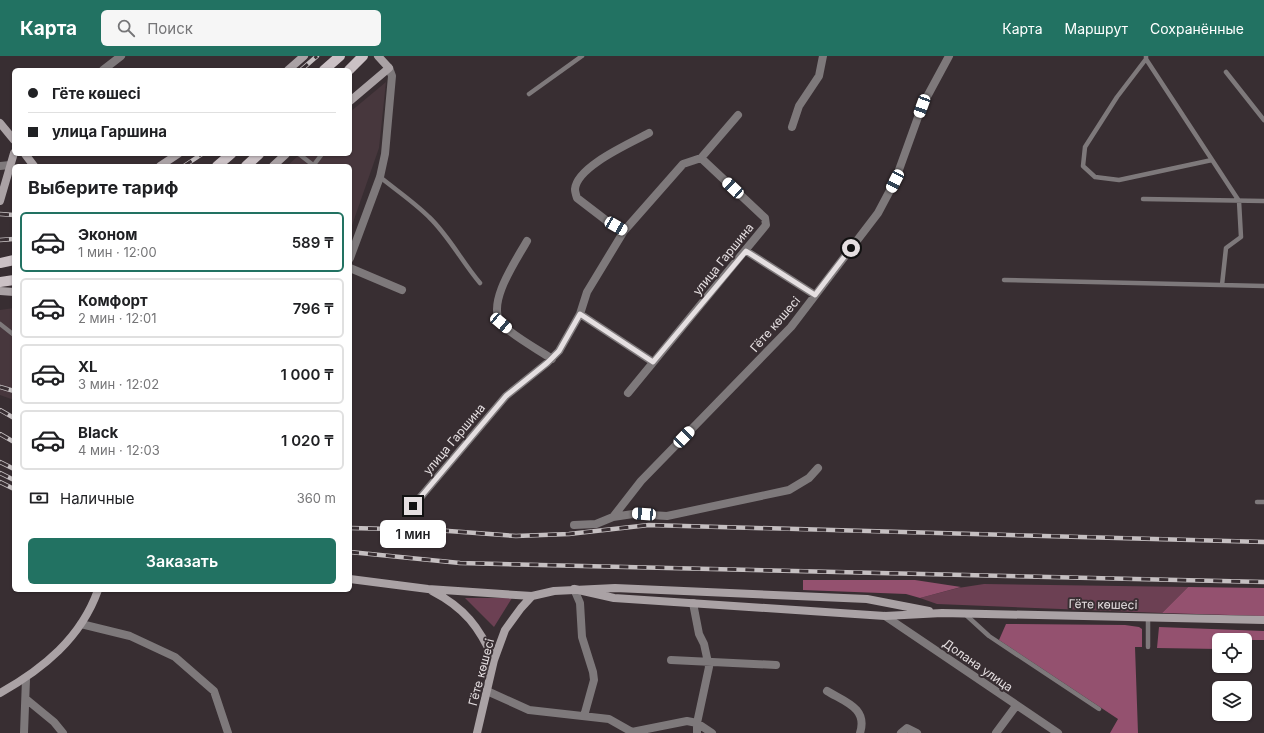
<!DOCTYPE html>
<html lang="ru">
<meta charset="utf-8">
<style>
:root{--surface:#fff;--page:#f6f6f6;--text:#202124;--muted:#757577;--line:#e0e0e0;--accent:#227262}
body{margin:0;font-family:Inter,sans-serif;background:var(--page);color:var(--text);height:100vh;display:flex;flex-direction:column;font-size:15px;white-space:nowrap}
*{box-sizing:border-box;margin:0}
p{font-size:13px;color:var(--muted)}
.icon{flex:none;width:22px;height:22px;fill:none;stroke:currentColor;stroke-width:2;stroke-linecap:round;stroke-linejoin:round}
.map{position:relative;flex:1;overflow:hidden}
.side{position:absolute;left:12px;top:108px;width:340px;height:428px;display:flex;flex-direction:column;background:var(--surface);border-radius:6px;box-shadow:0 1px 3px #0004}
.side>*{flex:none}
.banner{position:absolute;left:12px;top:12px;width:340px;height:88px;border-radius:6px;box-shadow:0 1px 3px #0004;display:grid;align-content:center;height:88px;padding:0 16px;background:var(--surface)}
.buttons{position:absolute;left:1212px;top:577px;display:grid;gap:8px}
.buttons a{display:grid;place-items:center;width:40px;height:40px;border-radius:6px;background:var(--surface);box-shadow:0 1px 3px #0004;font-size:20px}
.end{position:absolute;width:18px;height:18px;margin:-9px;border:5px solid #e5dfe1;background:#111;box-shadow:0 0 0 2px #111}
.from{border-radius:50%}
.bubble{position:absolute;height:28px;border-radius:6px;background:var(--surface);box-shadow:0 1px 3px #0004;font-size:13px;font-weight:600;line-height:28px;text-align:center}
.car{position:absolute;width:12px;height:24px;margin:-12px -6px;border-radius:5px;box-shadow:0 0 3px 1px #0007;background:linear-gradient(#fff 24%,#345 0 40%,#fff 0 76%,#345 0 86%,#fff 0)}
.banner b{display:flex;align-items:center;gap:14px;height:38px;font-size:15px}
.banner b+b{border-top:1px solid var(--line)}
.banner i{width:10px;height:10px;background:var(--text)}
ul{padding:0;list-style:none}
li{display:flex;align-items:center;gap:12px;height:60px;margin:0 8px 6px;padding:0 8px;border:2px solid var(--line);border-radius:6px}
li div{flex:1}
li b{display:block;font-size:15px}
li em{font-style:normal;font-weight:600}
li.active{border-color:var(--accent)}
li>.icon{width:36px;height:36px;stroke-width:1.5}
h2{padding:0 16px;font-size:18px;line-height:48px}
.pay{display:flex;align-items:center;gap:10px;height:44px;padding:0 16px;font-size:15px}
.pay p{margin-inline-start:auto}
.button{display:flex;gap:8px;margin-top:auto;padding:8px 16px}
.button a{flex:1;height:46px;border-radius:6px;background:var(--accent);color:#fff;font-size:16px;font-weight:600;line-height:46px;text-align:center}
header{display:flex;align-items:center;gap:24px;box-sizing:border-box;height:56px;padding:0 20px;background:var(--accent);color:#fff}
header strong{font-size:19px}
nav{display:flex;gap:22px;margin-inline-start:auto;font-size:14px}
.search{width:280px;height:36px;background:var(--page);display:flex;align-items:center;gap:10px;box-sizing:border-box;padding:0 14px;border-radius:6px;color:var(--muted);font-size:15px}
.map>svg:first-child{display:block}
.built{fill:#47373d}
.green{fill:#6c4053}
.forest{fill:#94516f}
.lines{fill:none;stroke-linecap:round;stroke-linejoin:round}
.lane{stroke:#7e797b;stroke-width:4.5}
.street{stroke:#7e797b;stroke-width:8}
.secondary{stroke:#aaa2a5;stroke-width:8}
.primary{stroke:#cbc1c5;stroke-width:10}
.rail-casing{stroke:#c5bfc1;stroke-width:4.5}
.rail{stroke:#382e32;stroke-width:3;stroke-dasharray:9;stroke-linecap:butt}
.route{stroke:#e5dfe1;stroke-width:5}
.labels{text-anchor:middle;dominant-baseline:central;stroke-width:4;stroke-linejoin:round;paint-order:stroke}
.street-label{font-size:12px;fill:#e5dfe1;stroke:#382e32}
</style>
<header>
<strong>Карта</strong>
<div class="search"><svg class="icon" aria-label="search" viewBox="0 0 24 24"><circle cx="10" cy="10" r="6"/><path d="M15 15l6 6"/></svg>Поиск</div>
<nav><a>Карта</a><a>Маршрут</a><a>Сохранённые</a></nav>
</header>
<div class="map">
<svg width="1264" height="677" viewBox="0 0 1264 677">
<rect width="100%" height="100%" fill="#382e32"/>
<path class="built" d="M386 26 379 92 350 175V110H287L300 98H350V56Z
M14 252V344L0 339V254Z"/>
<path class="green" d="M984 528 1188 531 1162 557 937 548 920 542 958 532Z
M465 542H512L494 571Z"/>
<path class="forest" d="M803 524H915L961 531 920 542 906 538 803 534Z
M1188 531 1264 532V560L1162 557Z
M1006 568 1125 569 1139 571 1142 573V591H1135L1138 677H1110L1118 663 999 584Z
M1159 571 1264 575V584H1219V593L1157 592Z"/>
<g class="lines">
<path class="lane" d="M1146 0V3L1239 145 1241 181 1226 192 1222 229
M1146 3 1117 41 1085 91 1083 110 1095 121 1119 124 1212 104
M1226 16 1264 64
M529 38 582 0
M299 98 313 109
M313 110 322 98
M380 121C396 134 414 146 429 161 449 180 462 206 480 227
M1143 143 1264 145
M1004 224 1264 230
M0 268 14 279
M1257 446H1264
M966 559 989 580 1099 653
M1148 591V561"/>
<path class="street" d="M103 14 121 0
M792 71 799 50 819 20 823 0
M0 110 10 109
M624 175 607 165 577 142C576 139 575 135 575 133 577 110 631 87 649 77
M527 185C517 203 486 247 501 267 509 278 539 294 552 303
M746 195 815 239
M350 202 380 121 385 98 392 20 389 12
M350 212 402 234
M580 258 653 306
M628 337 766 169 765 162 701 102
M413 450 506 340 547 307 559 295 580 258 587 236 624 175 683 108 701 102 738 59
M613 461 641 425 791 271 878 157 895 125 922 50 949 0
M574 469 596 468 613 461 633 458 667 460 789 434 809 422 818 412
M574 533 580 547 582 581 593 616 594 624 584 660
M693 547 699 578 704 588 709 611 697 667V677
M885 560 1058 677
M81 568 130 580 175 601 214 635 228 677
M671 604 776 609
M487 635 529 654 609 663 632 676 687 665 697 667 712 677
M827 635C845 646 868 652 860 677
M26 643 54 666 63 677
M24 677 26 623
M901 677 907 672 917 677
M996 677 1016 650"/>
<path class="secondary" d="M288 14 304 0
M350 45 389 12 378 0
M0 67 14 84
M25 98 34 110
M160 110 178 98
M273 110 286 98
M0 145 14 97
M0 235 14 236
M350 523 428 533 532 540
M574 533 614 542 885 560 942 557 1264 564
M432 535C465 552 479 571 494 604
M0 637C43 613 81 582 98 534
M477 677 494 604 505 574 521 552 532 540 554 535 615 532 867 543 929 555"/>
<path class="primary" d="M324 14 340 0
M349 14 363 0
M217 110 231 98
M246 110 259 98
M0 207 14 204
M0 226 14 224"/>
<defs>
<path id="rail" d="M301 14 317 0
M184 110 202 98
M0 158 14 159
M0 184 14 183
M0 331 14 335
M0 354 14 362
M0 378 14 386
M0 406 14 413
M0 417 14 424
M0 426 14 433
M350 472 435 474 516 480 569 478 649 469 1264 486
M350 496 460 507 1264 526"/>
</defs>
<use href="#rail" class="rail-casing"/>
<use href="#rail" class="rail"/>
</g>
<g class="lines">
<path class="route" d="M413 450 506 340 547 307 559 295 580 258 653 306 746 195 815 239 851 192"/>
</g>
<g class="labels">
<g class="street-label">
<text transform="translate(723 203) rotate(-51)">улица Гаршина</text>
<text transform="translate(775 268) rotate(-49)">Гёте көшесі</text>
<text transform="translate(454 383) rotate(-50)">улица Гаршина</text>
<text transform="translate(1103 548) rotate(1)">Гёте көшесі</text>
<text transform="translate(978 609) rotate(35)">Долана улица</text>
<text transform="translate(481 616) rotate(-75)">Гёте көшесі</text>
</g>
</g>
</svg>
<div class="buttons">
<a><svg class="icon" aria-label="locate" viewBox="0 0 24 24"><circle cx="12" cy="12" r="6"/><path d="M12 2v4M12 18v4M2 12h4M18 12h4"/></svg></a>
<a><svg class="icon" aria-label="layers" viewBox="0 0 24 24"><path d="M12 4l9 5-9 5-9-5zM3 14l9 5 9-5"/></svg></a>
</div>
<i class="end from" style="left:851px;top:192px"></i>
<i class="end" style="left:413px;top:450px"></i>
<div class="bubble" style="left:380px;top:464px;width:66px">1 мин</div>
<i class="car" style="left:922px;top:50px;rotate:200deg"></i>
<i class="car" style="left:895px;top:125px;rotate:207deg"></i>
<i class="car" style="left:733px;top:132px;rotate:313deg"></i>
<i class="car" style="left:616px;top:170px;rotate:120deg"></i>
<i class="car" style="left:501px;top:267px;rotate:130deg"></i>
<i class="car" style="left:684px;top:381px;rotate:44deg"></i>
<i class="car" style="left:644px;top:458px;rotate:274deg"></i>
<div class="banner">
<b><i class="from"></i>Гёте көшесі</b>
<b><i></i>улица Гаршина</b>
</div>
<section class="side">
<h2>Выберите тариф</h2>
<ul>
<li class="active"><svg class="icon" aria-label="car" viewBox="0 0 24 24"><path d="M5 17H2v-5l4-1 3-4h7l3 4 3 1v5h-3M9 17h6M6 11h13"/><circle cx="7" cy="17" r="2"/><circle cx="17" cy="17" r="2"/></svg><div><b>Эконом</b><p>1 мин · 12:00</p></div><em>589 ₸</em></li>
<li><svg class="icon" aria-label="car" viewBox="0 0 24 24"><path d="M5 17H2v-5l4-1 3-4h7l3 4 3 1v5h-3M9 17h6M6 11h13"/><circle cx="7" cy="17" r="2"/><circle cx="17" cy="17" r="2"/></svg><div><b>Комфорт</b><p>2 мин · 12:01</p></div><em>796 ₸</em></li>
<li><svg class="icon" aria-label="car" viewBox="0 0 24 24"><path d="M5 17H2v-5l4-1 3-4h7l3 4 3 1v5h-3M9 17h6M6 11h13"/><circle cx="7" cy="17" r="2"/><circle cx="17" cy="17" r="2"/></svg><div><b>XL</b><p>3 мин · 12:02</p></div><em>1 000 ₸</em></li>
<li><svg class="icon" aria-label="car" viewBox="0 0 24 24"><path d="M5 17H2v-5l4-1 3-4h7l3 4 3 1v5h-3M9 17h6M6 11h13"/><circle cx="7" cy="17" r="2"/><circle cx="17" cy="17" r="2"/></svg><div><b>Black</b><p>4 мин · 12:03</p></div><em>1 020 ₸</em></li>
</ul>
<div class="pay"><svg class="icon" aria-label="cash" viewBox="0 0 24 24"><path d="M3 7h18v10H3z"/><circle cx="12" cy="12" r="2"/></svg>Наличные<p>360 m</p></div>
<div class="button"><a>Заказать</a></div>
</section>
</div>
